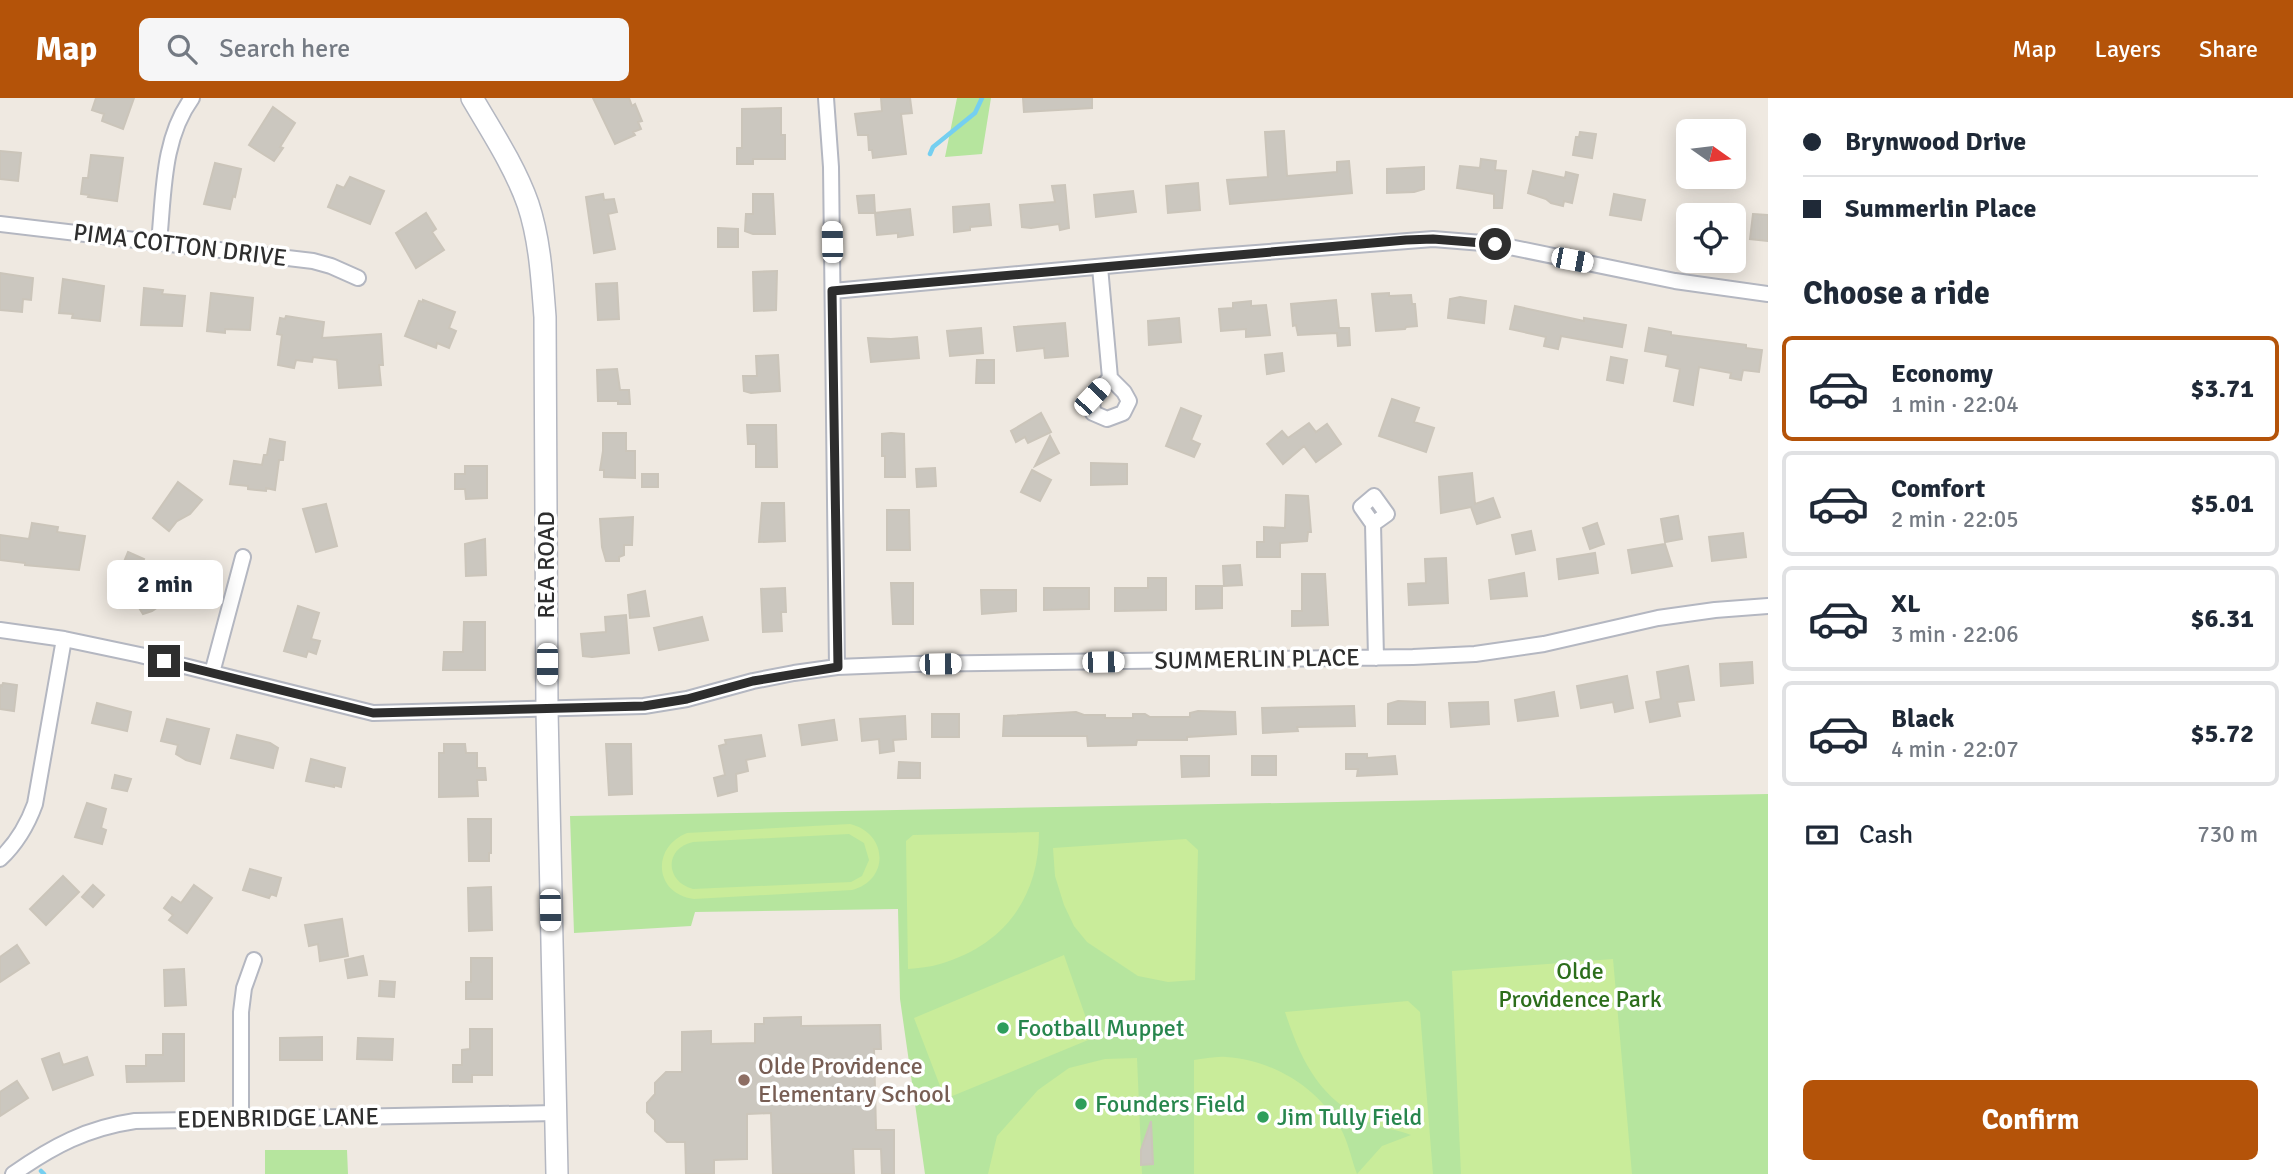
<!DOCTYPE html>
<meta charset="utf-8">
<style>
:root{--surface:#fff;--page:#f6f6f7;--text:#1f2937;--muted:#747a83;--line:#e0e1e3;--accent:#b45309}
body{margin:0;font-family:Signika,sans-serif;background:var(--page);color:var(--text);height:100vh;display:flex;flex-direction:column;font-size:26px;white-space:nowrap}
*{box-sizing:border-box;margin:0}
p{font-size:23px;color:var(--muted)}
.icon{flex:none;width:38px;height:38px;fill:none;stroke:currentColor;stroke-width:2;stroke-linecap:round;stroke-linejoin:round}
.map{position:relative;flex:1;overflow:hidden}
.drawer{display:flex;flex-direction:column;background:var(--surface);width:525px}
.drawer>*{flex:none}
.hud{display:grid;align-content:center;height:154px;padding:0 35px;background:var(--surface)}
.needle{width:46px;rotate:104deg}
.controls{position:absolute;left:1676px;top:21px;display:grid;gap:14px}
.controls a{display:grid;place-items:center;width:70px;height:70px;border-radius:10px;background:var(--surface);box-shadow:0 4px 18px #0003;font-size:35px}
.end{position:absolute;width:32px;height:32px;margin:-16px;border:9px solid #2e2e2e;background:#fff;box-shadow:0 0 0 4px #fff}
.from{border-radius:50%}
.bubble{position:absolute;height:49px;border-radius:10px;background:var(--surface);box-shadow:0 4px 18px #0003;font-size:23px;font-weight:700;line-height:49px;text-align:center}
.car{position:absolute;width:21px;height:42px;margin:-21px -10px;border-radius:9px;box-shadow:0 0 5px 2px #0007;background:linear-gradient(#fff 24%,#345 0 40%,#fff 0 76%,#345 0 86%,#fff 0)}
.hud b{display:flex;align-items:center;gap:24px;height:66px;font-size:26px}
.hud b+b{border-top:2px solid var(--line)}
.hud i{width:18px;height:18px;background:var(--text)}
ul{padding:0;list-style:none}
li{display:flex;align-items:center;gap:21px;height:105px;margin:0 14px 10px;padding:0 21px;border:4px solid var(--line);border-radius:10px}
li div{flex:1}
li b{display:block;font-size:26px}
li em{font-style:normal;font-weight:700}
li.on{border-color:var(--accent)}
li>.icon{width:63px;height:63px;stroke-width:1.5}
h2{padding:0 35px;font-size:32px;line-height:84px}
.pay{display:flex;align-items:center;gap:18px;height:77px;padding:0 35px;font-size:26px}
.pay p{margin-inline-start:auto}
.cta{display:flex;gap:14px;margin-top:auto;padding:14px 35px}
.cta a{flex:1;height:80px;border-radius:10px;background:var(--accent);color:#fff;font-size:28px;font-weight:700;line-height:80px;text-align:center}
header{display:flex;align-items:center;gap:42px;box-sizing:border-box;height:98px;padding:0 35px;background:var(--accent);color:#fff}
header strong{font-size:33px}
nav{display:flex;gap:38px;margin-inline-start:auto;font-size:24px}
.search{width:490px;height:63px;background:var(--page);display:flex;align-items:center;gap:18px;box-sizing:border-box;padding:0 24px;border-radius:10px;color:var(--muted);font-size:26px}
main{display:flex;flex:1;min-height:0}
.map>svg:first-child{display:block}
.green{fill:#b6e59e}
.pitch{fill:#c9ec9a;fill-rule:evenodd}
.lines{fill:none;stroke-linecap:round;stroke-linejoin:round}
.stream{stroke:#75cff0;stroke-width:4.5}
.building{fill:#cbc7bf;stroke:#cbc5ba;stroke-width:2}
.street-casing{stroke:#b4b7c1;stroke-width:18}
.secondary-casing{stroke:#b4b7c1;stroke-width:24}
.street{stroke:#fff;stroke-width:14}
.secondary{stroke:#fff;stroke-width:21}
.route{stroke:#2e2e2e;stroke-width:9}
.leisure-dot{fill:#2e9e5b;stroke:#fff;stroke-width:2.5}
.education-dot{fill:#8d6e63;stroke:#fff;stroke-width:2.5}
.labels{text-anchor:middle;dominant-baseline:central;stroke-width:7;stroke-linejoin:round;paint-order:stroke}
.street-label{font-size:24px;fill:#2e2e2e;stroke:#fff}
.park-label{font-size:24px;fill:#2c6e1b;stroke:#fff}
.leisure-label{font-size:24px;fill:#27864d;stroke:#fff;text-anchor:start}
.education-label{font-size:24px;fill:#785e54;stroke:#fff;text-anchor:start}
</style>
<header>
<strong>Map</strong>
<div class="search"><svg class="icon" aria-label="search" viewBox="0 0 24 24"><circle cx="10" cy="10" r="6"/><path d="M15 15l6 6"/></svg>Search here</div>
<nav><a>Map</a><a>Layers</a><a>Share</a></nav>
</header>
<main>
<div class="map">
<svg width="1768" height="1076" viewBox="0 0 1768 1076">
<rect width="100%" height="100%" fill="#efe9e1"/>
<path class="green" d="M957 0H991L982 56 945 59Z
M1768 696V1076H925L900 901 898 811 695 814 691 828 574 835 570 718Z
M265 1052H347L348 1076H265Z"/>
<path class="pitch" d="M850 726C888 735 890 782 852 792L694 801C654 796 651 749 687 735ZM849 736 864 745 869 762 862 778 851 784 693 791C665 784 664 750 693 744Z
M1039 734C1039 800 1004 847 940 866 930 869 919 870 908 871L906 743 913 737Z
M1186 741 1198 752 1195 882 1168 884 1138 878 1087 844 1074 828 1064 807 1055 778 1053 750Z
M1064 857 1093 940 945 1001 914 920Z
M1613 861 1632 1076H1461L1452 873Z
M1408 903 1420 914 1433 1076H1194V962C1204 961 1216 958 1226 959 1274 962 1321 991 1343 1035 1349 1048 1352 1063 1357 1076L1382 1048 1411 1037C1399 1032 1382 1030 1369 1024 1319 1000 1302 965 1285 914Z
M1137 960 1142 1076H988L997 1038 1038 992 1069 970 1105 961Z"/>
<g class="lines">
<path class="stream" d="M930 56 933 49 975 15 982 0
M41 1073 44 1076"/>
</g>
<path class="building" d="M96 0H134L123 31 102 23 104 16 92 12Z
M593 0H629L632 8 635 6 642 23 638 24 641 31 633 34 635 37 615 46Z
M881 0H910L912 15 901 16 906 56 873 60 872 52H869L868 37H858L855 16 882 13Z
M1023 0H1092V10L1024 14Z
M273 9 295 25 280 49 283 50 274 63 249 47Z
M781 10V37H785V61H753V66H737V50H742V11Z
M1284 33 1287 78 1337 74V64L1349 63 1352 95 1230 106 1227 82 1268 79 1265 34Z
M1580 34 1596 36 1592 60 1573 57 1576 39H1579Z
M0 53 21 55 18 83 0 81Z
M91 57 123 60 117 103 88 99 89 97 81 96 83 80H88Z
M1481 61 1496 63 1495 72 1506 73 1502 110H1494V96L1457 90 1460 68 1480 70Z
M215 65 241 71 235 99 233 98 230 111 204 106Z
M1424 69V91L1414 94 1387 95V71Z
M1533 73 1565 80 1566 74 1578 77 1572 105 1564 103 1563 108 1551 105 1546 101 1528 95Z
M350 79 384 93 370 126 328 109 337 87 344 90Z
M1198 85 1200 112 1168 115 1166 88Z
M1065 87 1069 130 1060 132 1059 126 1031 130 1022 129 1020 107 1055 104 1052 88Z
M1133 93 1136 114 1096 119 1094 97Z
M603 96 604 102 614 101 617 114 608 116 615 151 594 155 586 99Z
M753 96H773L775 136H753L745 133 746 116H753Z
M1614 96 1645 102 1641 122 1610 117Z
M874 97 875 115H859L857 98Z
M989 106 991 127 970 129V132L954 134 953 109Z
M910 111 913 137 898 139V135L877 137 875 115Z
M426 115 436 131 432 134 444 152 416 170 396 135Z
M1753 116 1768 117V143L1750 141Z
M718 130 738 131V149H718Z
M777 173 776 212 754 213 753 174Z
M0 175 33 180 31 202 23 201 22 214 0 212Z
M63 181 104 188 100 223 72 220 73 216 59 215Z
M617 185 619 221 598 222 596 186Z
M144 190 163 192 162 196 185 198 182 228 141 227Z
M211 195 253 200 250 232 225 231V235L207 233Z
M1389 195V198L1411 197 1412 206H1415L1417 228 1406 229 1405 231 1376 233 1372 196Z
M1460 199 1486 203 1484 225 1448 220 1450 201Z
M423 202 455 214 449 230 456 233 449 250 437 245 436 250 405 238 419 203 423 204Z
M1336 202 1339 230H1349L1350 247 1338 248 1337 235 1298 237 1296 227 1293 228 1291 206Z
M1251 203V208L1266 207 1270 237 1246 239V231L1221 233 1219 211 1233 210V205Z
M1515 208 1584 223V220L1626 227 1622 249 1561 238 1558 251 1544 248 1546 239 1510 231Z
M286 218 324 224 322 240 381 236 383 267H379L381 287 339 290 337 262 313 259 312 264 296 262 294 270 278 267 282 237 277 236 280 220 285 221Z
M1179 220 1181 244 1149 247 1148 223Z
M1065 225 1068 258 1045 260 1044 250 1017 253 1014 229Z
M981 230 983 255 950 258 947 233Z
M1649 230 1671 234V237L1746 247V250L1762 252 1759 274 1743 272 1741 282 1730 280 1731 275 1699 269 1693 307 1674 303 1680 271 1666 268 1668 257 1645 253Z
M917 239 919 260 871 264 868 240 891 241Z
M1282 255 1284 273 1267 276 1265 257Z
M778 257 780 293 751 295 744 293 743 278H757L756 258Z
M1611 259 1627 262 1623 285 1607 282Z
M977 262H994V285H976Z
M617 271 620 292H629L630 306H618V303H598L597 272Z
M1392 301 1419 310 1414 324 1434 330 1426 354 1379 338Z
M1181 310 1201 318 1191 342 1200 346 1194 359 1166 348Z
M1041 315 1051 334 1028 345 1025 339 1016 344 1011 333Z
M1309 325 1316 334 1327 326 1341 346 1316 364 1304 348 1283 366 1267 346 1282 333 1288 340Z
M747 327H776L777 369H756V346H748Z
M603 335H626V353H635V380L604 379V372H600L603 353Z
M891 335 904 336 905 379H885V358H882V336Z
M1050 338 1059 355 1035 368Z
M270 341 285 344 283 362H279L275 392 266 390V393L248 391V388L230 386 234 363 262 367 264 357H267Z
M1091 365 1127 366V386L1091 387Z
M465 368H487V400L466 401 465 391H455V376H465Z
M935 370 936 388 917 389 916 371Z
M1032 372 1051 382 1040 403 1021 394Z
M1472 375 1475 406 1493 400 1500 419 1477 426 1471 409 1441 415 1439 379Z
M642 376H658V389H642Z
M178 384 202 402 190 416 177 423 169 433 153 420Z
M1286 397 1308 398 1311 434H1308L1307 443 1280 445V459H1257V444H1264V429L1285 430Z
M762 405H784L785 443 759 444Z
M326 406 337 448 316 454 303 411Z
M887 412H909L910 452H887Z
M1678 418 1682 441 1665 444 1661 421Z
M633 419 632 447H624V457L619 459V463H606L602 449 600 421Z
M32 425 58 429 57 434 85 438 79 472 25 467V465L0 462V437L29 441Z
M1597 425 1604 446 1590 451 1583 430Z
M1531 433 1535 452 1516 456 1512 437Z
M1743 435 1746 459 1712 463 1709 439Z
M485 441 486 477 466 478 465 446Z
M1665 446 1672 468 1632 475 1628 452Z
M128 454 144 461 137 478 121 471Z
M1595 455 1598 475 1559 481 1557 461Z
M1446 460 1448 505 1409 507 1408 486 1426 485 1425 461Z
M1240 467 1242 487 1224 488 1223 468Z
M1524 475 1527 498 1491 501 1489 482Z
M166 476 179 495 152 513 143 516 131 497Z
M1302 476H1325L1328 527 1292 528V513H1302Z
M1148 480H1166V512L1115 513V490H1148Z
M891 485H913V526H893Z
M1196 488H1222V510L1196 511Z
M785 490 786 514H781L782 533 763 534 761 491Z
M1044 490H1089V511L1044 512Z
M981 492H1016V513L982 516Z
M645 493 649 518 630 520 628 497Z
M298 508 319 515 311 541 320 543 316 556 308 553 306 559 284 553Z
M626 517 629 555 592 559 583 558 581 536 606 534 605 519Z
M702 519 708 542 659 552 654 530Z
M464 524H485V572H443L444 554H463Z
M1752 564 1753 585 1721 588 1720 566Z
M1688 568 1694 602 1677 604 1680 618 1650 624 1646 604 1661 601 1657 574Z
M1627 578 1633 610 1615 614 1613 604 1581 610 1577 588Z
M3 585 17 587 14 613 0 611V587L2 588Z
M1554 594 1558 618 1518 623 1515 602Z
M1398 603 1425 604V626H1388V606Z
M1488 604 1489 626 1451 629 1449 605Z
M97 605 131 614 127 633 92 625Z
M1354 608 1355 628 1297 629 1298 633 1263 635 1262 610Z
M1198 613 1235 614 1236 636 1187 639V642H1137L1136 647 1088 648 1087 638H1003L1004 618 1076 614 1084 617H1105V620H1133V616H1145L1150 619H1190V615Z
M932 616H959V639H932Z
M905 618 906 641 893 642 894 653 880 655 879 641 862 643 860 621Z
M167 621 209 631 200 666 186 662 176 656 178 647 161 643Z
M834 622 837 642 802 647 799 627Z
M237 637 270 645 278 650 273 670 231 660Z
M761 637 765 658 746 662 748 673 736 676 737 693 718 698 714 680 725 677 719 648 726 646 725 642Z
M444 646H465L466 655H477V670H485L486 682H477L478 698 439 699V655H444Z
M606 646H631L632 696 609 697Z
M1346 656H1367V660L1395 658 1397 676 1357 678 1358 671H1346Z
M1181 658H1209V678L1182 679Z
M1252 658H1276V677H1252Z
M311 661 345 670 341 689 334 687V689L306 683Z
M899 664 920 665V680H898Z
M115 677 131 681 127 693 112 690Z
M87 705 106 711 101 730 106 732 102 746 75 739Z
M468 721H491V755H489V763H469Z
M250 771 281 780 276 798 271 796 269 800 243 792Z
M63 778 79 794 46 827 30 811Z
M93 787 104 797 93 809 82 799Z
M194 787 212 800 187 835 169 822 173 817 164 810 172 799 181 805Z
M491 789 492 832 469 833 468 790Z
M342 821 348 858 320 863 318 846 309 848 305 827Z
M17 847 29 865 0 884V859Z
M363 858 367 877 348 880 345 862Z
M471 860H492V901H466V884H471Z
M184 871 186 907 165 908 164 872Z
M380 883 395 884 394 899 379 898Z
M801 919V928L880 927 881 951H874L876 1032H894V1076H882L881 1051H853L854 1076H773L771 1015 747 1016V1061L714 1062V1076H686L685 1044H667L655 1033V1022L647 1014V1005L655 996V985L666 974H682V934L711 933V946L755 945V926H764V920Z
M470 931H492V977H472V984H453V967H462V952L470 951Z
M163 936H184V983L127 984 126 968H146V957H163Z
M322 939V962H280V940Z
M358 940 393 941 392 962 357 961Z
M59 955 63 967 87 959 93 977 53 992 42 961Z
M17 983 28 1000 0 1018V994Z
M1151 1023 1153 1066 1141 1067V1052Z"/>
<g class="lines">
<defs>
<path id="street" d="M826 0 831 69 837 569
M0 126 313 163 331 168 358 180
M159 144C164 96 162 41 192 0
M1100 169 1110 280 1092 299 1093 315 1107 321 1123 315 1129 303 1124 294 1110 280
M833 193 1204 159 1433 141 1495 146 1675 183 1768 196
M1373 426 1361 409 1374 398 1387 416 1373 426 1376 560
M0 532 64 541 140 557 373 615 644 608 687 601 753 583 794 575 837 569 913 566 1413 559 1475 556 1544 546 1658 520 1715 512 1768 508
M212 575 243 459
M0 761C17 745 27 728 35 706L64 541
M241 1020V914L244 890 254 862
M13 1076C53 1048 87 1030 135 1023L556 1015"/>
<path id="secondary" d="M472 0C492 34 515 69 528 106 540 142 542 181 545 219L547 612 557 1076"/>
</defs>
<use href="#street" class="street-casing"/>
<use href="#secondary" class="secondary-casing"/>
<use href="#street" class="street"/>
<use href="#secondary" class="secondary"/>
</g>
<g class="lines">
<path class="route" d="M164 563 373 615 644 608 687 601 753 583 838 569 832 193 1406 142 1433 141 1495 146"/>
</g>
<g class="leisure-dot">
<circle cx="1003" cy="930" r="7"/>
<circle cx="1081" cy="1006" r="7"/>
<circle cx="1263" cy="1019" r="7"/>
</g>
<circle class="education-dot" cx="744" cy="982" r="7"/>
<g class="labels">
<g class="street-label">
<text transform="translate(180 147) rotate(7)">PIMA COTTON DRIVE</text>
<text transform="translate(546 467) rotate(-90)">REA ROAD</text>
<text transform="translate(1257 561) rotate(-1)">SUMMERLIN PLACE</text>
<text transform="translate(278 1020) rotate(-1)">EDENBRIDGE LANE</text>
</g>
<g class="park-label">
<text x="1580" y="873">Olde<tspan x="1580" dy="28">Providence Park</tspan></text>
</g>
<g class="leisure-label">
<text x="1017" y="930">Football Muppet</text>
<text x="1095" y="1006">Founders Field</text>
<text x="1277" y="1019">Jim Tully Field</text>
</g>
<g class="education-label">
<text x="758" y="968">Olde Providence<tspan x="758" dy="28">Elementary School</tspan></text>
</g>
</g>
</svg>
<div class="controls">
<a><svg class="needle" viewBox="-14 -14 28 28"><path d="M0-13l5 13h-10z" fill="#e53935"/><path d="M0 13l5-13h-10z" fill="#747a83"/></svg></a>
<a><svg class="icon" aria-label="locate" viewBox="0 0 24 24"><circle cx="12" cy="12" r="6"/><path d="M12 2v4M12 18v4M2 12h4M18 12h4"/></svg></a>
</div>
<i class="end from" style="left:1495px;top:146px"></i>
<i class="end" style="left:164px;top:563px"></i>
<div class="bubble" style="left:107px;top:462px;width:116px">2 min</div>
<i class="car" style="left:832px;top:144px;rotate:359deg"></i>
<i class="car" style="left:1572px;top:162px;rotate:101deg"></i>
<i class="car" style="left:1092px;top:299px;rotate:43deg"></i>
<i class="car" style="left:1103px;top:564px;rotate:89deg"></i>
<i class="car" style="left:547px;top:566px;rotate:180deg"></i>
<i class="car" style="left:940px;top:566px;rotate:89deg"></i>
<i class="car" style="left:550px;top:812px;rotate:179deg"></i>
</div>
<section class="drawer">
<div class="hud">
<b><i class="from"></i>Brynwood Drive</b>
<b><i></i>Summerlin Place</b>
</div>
<h2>Choose a ride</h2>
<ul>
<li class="on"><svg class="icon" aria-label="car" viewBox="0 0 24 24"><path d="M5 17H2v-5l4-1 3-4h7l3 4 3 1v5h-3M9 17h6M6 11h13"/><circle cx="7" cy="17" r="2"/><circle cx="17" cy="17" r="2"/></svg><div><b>Economy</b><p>1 min · 22:04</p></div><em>$3.71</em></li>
<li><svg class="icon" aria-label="car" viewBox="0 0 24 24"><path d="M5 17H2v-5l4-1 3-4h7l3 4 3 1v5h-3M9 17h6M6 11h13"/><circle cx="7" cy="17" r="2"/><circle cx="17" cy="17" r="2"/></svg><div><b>Comfort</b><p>2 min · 22:05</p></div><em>$5.01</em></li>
<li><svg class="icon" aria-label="car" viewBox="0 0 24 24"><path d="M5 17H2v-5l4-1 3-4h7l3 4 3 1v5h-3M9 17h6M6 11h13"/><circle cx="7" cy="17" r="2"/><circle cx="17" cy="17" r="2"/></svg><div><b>XL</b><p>3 min · 22:06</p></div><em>$6.31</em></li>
<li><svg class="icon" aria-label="car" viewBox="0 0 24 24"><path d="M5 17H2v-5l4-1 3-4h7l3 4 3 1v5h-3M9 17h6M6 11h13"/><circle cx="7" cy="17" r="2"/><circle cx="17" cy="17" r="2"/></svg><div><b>Black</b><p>4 min · 22:07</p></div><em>$5.72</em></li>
</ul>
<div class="pay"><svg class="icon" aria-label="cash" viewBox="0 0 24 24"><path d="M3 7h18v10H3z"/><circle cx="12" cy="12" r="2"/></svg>Cash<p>730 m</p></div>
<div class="cta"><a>Confirm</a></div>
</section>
</main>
